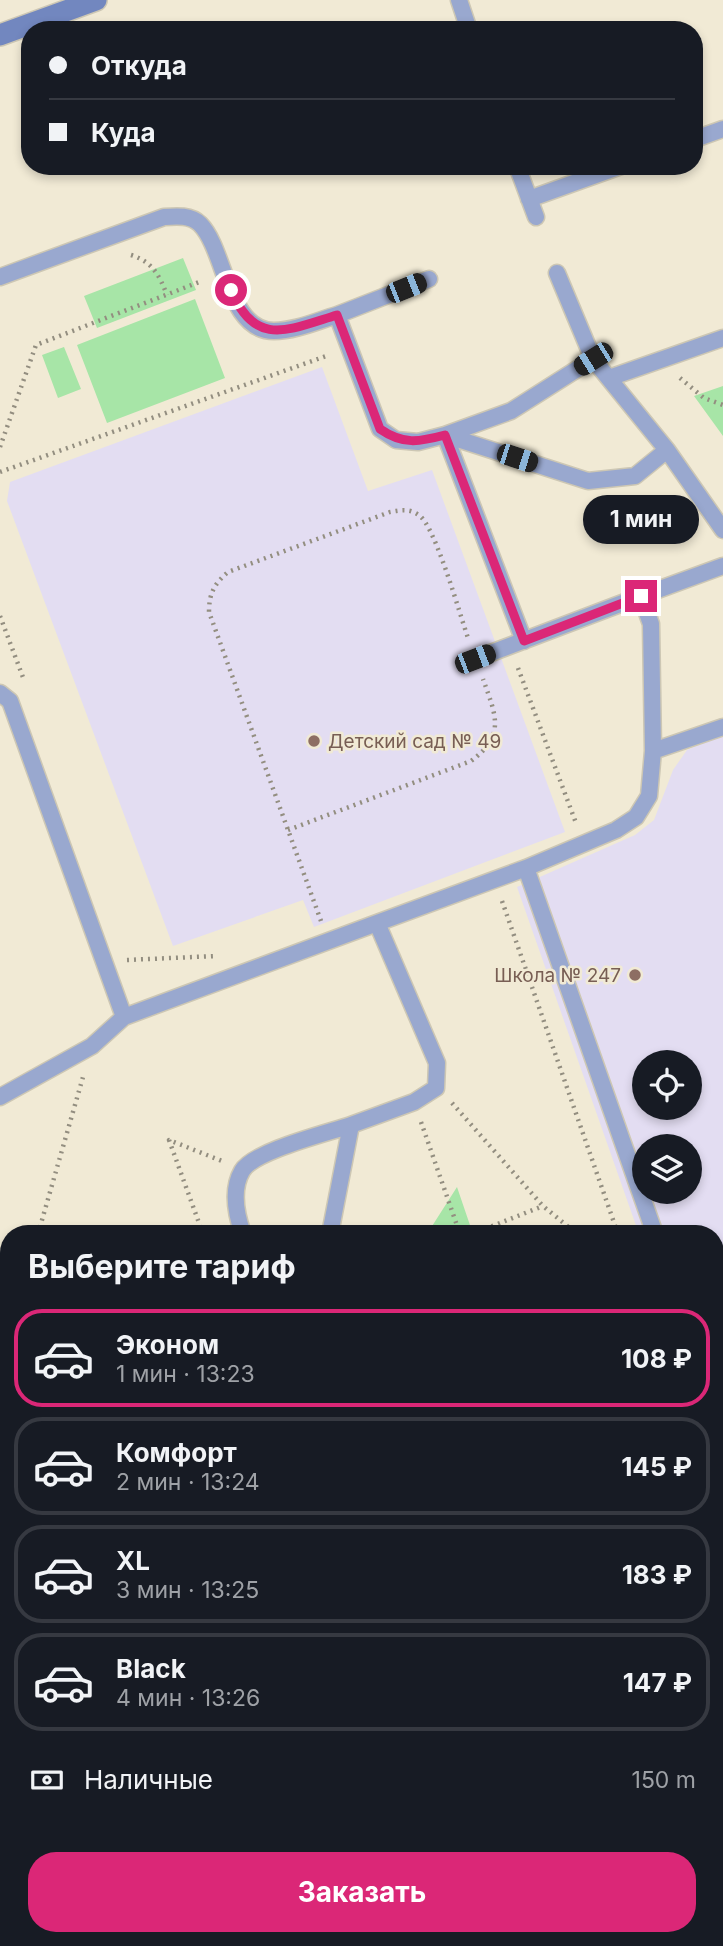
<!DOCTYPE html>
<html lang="ru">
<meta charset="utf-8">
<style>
:root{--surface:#171b24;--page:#242831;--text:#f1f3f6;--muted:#9ea1a6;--line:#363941;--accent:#db2777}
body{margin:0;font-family:Inter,sans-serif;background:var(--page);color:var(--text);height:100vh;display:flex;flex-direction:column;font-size:26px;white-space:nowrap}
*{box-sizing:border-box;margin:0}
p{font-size:23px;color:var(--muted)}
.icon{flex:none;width:38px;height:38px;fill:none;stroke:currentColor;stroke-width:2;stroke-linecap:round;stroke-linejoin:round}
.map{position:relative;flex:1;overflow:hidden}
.details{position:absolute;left:0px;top:1225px;width:724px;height:721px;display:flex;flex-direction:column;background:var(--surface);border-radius:28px 28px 0 0;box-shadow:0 4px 10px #0003}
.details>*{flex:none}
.hud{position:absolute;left:21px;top:21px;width:682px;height:154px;border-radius:28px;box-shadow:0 4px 10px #0003;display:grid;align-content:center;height:154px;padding:0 28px;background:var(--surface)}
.controls{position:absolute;left:632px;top:1050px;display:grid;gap:14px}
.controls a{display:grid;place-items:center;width:70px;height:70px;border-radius:50%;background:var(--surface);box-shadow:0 4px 10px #0003;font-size:35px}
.end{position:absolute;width:32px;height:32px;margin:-16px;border:9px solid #db2777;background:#fff;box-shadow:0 0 0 4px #fff}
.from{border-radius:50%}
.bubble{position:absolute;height:49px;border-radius:24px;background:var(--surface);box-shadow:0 4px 10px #0003;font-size:23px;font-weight:700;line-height:49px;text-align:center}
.car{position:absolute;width:21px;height:42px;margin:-21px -10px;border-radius:9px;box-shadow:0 0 5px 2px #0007;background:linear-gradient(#222 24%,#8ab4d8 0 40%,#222 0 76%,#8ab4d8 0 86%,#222 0)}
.hud b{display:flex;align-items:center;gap:24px;height:66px;font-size:26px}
.hud b+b{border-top:2px solid var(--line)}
.hud i{width:18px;height:18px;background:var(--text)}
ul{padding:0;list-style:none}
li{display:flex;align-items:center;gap:21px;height:98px;margin:0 14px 10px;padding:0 14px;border:4px solid var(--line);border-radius:28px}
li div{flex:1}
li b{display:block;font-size:26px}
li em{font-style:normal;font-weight:700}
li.selected{border-color:var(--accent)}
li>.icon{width:63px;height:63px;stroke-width:1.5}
h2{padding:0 28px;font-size:32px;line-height:84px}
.pay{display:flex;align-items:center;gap:18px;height:77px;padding:0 28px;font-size:26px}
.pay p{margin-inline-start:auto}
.primary-button{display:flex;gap:14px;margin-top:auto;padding:14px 28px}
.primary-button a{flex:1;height:80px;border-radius:28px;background:var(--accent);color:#fff;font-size:28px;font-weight:700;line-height:80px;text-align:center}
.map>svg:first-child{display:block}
.commercial{fill:#f4dad3}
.education{fill:#e3ddf2;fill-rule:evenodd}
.green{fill:#a7e5a7}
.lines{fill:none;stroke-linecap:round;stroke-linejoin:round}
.lane-casing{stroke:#cdc7b4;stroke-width:19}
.secondary-casing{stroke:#cdc7b4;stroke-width:24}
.path{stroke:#938e80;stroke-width:4.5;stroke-dasharray:2 5;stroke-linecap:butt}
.lane{stroke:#99a8cf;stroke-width:16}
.secondary{stroke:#7287bf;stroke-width:21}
.route{stroke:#db2777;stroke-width:9}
.education-dot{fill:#8d6e63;stroke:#f1ead5;stroke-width:2.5}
.labels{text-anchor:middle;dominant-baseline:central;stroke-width:5;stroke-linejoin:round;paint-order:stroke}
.education-label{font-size:19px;fill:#785e54;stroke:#f1ead5;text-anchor:start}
</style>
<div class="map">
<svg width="723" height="1946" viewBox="0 0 723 1946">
<rect width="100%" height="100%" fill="#f1ead5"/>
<path class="commercial" d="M723 1840V1946H438L462 1937H716V1842Z"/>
<path class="education" d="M322 367 368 491 432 470 565 832 314 927 303 900 173 946 7 501 10 482Z
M723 735V1298L716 1301V1234H639L517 887 635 835 654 820 673 770 687 750ZM644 1062H690V1108H644ZM644 1146H690V1192H644Z"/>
<path class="green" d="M183 258 196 290 97 328 84 296Z
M195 299 225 378 107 423 77 345Z
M64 347 81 389 58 398 42 355Z
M723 386V436L694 396Z
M457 1187 473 1234H427Z
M0 1287 9 1311 6 1352 0 1334Z
M0 1497 9 1521V1937H159L162 1946H0Z"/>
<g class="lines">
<defs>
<path id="lane" d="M459 0 469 30
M695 139 723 129
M517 166 536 217
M529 199 621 166
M557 273 593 359 667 450 723 530
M0 277 164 217C177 216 191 215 200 224 226 250 227 331 274 331 295 331 317 321 337 315L380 429 396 440 418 442 445 435 588 481 635 476 667 450
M337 315 429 279
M609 378 723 338
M524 641 445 435 511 411 593 359
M475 659 641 596
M0 693 10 701 124 1017
M653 751 723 727
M526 868 655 1234
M377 923 526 868 616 830 636 817 649 796 653 751 651 624 641 596 723 566
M0 1097 92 1046 124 1017 377 923 437 1063 436 1088 414 1102 351 1125
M243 1234C236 1214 231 1190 242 1171 253 1151 328 1133 351 1125L330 1234
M716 1282 723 1280
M0 1377 9 1374
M723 1501 717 1508 723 1523
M716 1838 723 1835
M716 1879 723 1876
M421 1946 445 1937
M535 1946 558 1937"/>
<path id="secondary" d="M0 35 96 0
M0 1428 9 1453
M183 1937 186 1946"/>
</defs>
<use href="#lane" class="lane-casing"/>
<use href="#secondary" class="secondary-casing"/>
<path class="path" d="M131 255C153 262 159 275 167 295
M680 378 704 398 723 405
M0 447 36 345 202 281
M0 472 329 355
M0 616 24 680
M518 668 576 823
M288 830 471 761C506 735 496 716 483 679
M502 901 618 1234
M321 921 209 612C209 594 214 584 228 572L390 512C401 510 410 508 420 516 436 529 460 615 468 638
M127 960 216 956
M452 1103 543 1206 577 1234
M421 1122 460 1234
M38 1234 83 1077
M203 1234 169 1140 222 1161
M472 1234 543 1206
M0 1606 9 1630
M716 1731 723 1724
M119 1937 122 1946
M57 1946 81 1937
M312 1946 336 1937"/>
<use href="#lane" class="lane"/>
<use href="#secondary" class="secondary"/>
</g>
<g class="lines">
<path class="route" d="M231 290C255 348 288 330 337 315L380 429C403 445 419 442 445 435L524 641 641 596"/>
</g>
<g class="education-dot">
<circle cx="314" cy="741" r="7"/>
<circle cx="635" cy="975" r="7"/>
</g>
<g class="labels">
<g class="education-label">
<text x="328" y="741">Детский сад № 49</text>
<text x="621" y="975" text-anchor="end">Школа № 247</text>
</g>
</g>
</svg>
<div class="controls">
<a><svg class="icon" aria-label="locate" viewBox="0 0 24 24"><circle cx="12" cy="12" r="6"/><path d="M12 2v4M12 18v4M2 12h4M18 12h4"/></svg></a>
<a><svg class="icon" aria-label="layers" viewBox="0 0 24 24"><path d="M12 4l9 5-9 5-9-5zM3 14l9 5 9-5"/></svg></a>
</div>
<i class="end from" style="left:231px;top:290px"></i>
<i class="end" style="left:641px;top:596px"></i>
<div class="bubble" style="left:583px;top:495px;width:116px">1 мин</div>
<i class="car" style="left:406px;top:288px;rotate:68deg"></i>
<i class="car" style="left:593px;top:359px;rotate:238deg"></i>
<i class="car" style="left:517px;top:458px;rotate:108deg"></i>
<i class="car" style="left:475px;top:659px;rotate:69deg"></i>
<div class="hud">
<b><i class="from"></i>Откуда</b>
<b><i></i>Куда</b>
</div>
<section class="details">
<h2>Выберите тариф</h2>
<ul>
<li class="selected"><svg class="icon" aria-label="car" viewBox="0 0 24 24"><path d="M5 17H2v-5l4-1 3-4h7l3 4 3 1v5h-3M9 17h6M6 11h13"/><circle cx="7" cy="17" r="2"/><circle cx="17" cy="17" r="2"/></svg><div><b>Эконом</b><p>1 мин · 13:23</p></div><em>108 ₽</em></li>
<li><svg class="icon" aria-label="car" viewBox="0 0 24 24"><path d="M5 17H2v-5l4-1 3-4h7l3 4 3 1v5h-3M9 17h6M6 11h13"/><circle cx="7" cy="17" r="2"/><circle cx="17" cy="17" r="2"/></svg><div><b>Комфорт</b><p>2 мин · 13:24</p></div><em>145 ₽</em></li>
<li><svg class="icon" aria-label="car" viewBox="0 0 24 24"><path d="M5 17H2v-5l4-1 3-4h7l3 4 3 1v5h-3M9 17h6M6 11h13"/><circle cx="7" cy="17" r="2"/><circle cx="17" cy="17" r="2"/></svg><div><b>XL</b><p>3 мин · 13:25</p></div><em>183 ₽</em></li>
<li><svg class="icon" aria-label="car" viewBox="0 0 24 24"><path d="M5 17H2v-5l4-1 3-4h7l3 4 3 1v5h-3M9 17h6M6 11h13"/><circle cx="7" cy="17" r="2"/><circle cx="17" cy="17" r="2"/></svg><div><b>Black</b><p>4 мин · 13:26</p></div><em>147 ₽</em></li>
</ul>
<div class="pay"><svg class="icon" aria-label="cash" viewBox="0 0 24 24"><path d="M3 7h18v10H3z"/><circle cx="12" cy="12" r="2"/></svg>Наличные<p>150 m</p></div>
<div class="primary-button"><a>Заказать</a></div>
</section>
</div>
